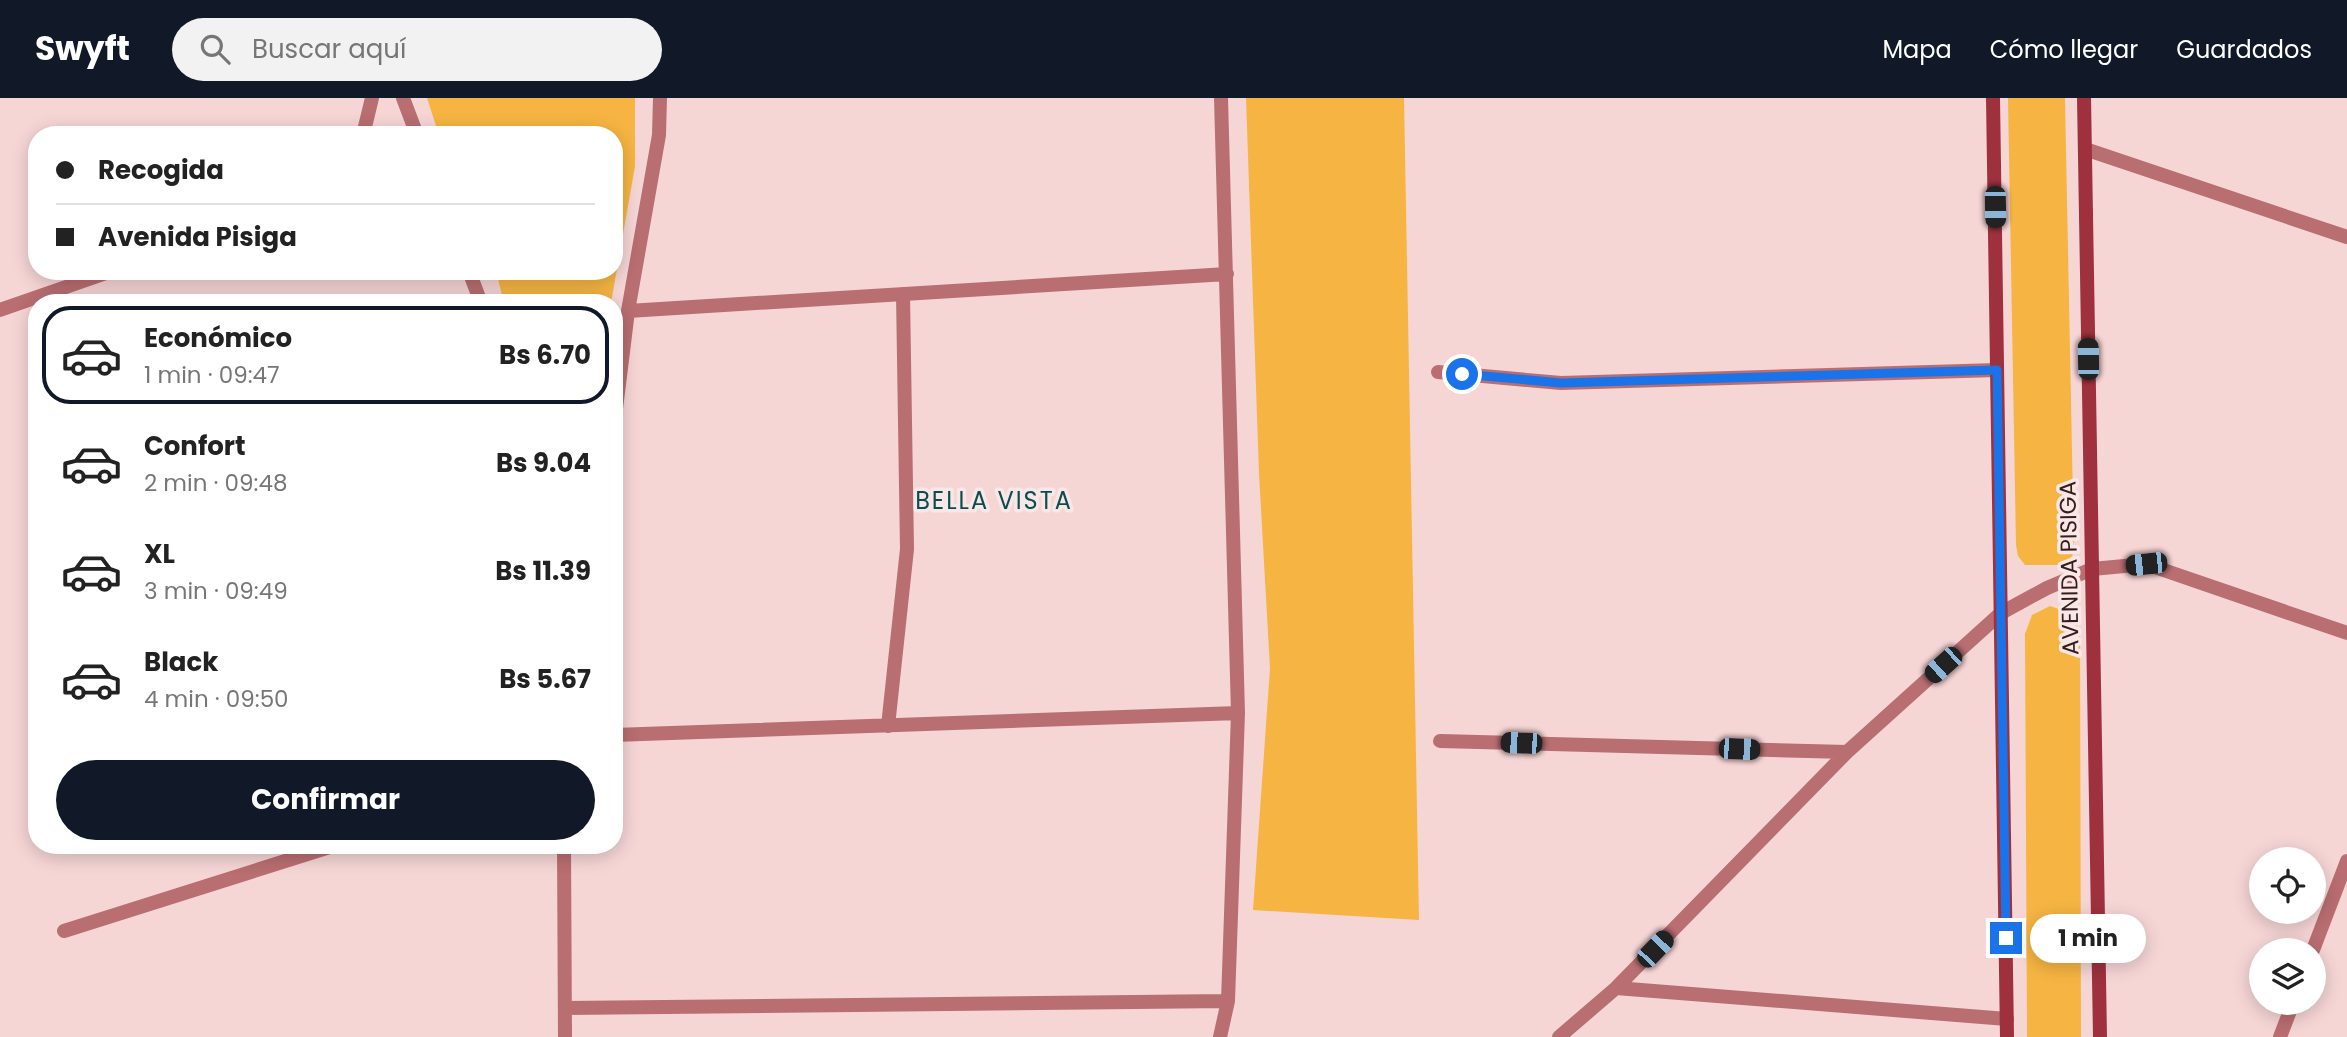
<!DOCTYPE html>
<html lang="es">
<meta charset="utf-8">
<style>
:root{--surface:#fff;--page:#f2f2f2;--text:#222;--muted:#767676;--line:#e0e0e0;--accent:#111827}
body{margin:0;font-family:Poppins,sans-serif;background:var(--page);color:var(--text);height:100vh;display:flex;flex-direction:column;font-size:26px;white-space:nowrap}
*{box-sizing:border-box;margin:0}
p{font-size:23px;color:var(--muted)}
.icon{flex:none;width:38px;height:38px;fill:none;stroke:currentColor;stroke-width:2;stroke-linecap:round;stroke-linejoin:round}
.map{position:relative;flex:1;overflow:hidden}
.sheet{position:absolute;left:28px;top:196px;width:595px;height:560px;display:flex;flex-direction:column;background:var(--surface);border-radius:28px;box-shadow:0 4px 18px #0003}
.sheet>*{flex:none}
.banner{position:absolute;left:28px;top:28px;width:595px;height:154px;border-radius:28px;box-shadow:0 4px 18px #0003;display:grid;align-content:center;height:154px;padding:0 28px;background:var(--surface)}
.controls{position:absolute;left:2249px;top:749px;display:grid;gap:14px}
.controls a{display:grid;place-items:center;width:77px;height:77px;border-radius:50%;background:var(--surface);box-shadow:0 4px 18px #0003;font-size:35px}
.end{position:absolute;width:32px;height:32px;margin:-16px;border:9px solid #1a73e8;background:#fff;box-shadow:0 0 0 4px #fff}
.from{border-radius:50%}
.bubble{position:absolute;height:49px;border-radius:24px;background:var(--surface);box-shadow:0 4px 18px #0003;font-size:23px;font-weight:700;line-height:49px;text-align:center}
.car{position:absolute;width:21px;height:42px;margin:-21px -10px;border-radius:9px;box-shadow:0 0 5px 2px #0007;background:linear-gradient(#222 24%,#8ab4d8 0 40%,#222 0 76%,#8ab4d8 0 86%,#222 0)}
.banner b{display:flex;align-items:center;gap:24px;height:66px;font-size:26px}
.banner b+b{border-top:2px solid var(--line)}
.banner i{width:18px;height:18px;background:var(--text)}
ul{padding:12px 0 0;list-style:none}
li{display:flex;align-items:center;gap:21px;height:98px;margin:0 14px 10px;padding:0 14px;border:4px solid transparent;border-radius:28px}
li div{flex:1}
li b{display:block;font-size:26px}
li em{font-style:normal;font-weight:700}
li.selected{border-color:var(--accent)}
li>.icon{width:63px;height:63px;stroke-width:1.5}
.cta{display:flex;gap:14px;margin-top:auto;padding:14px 28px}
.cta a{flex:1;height:80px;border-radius:42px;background:var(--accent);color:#fff;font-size:28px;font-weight:700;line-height:80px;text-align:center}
header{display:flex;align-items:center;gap:42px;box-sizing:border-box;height:98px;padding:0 35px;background:var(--accent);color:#fff}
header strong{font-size:33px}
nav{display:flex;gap:38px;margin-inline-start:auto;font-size:24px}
.search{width:490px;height:63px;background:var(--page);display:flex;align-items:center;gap:18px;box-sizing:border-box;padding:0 24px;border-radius:38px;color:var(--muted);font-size:26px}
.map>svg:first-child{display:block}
.green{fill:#f6b542}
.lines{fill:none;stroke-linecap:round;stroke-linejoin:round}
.lane{stroke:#b96e71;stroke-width:14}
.street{stroke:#b96e71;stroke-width:14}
.secondary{stroke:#9e313d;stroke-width:14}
.route{stroke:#1a73e8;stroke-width:9}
.labels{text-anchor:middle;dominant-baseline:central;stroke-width:7;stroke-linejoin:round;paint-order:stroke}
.street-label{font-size:23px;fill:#381b1c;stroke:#f8e7e7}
.neighbourhood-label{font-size:24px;letter-spacing:2px;fill:#0c4c4e;stroke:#f8e7e7}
</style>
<header>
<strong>Swyft</strong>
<div class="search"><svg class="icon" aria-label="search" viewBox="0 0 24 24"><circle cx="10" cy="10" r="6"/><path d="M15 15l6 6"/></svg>Buscar aquí</div>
<nav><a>Mapa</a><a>Cómo llegar</a><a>Guardados</a></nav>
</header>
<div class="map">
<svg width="2347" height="939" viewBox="0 0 2347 939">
<rect width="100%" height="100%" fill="#f6d5d5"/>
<path class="green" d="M427 0H635V68L611 205H504L496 173H614V37H439Z
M1246 0H1404L1419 822 1253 812 1270 570 1259 376Z
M2008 0H2065L2074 454 2067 467H2025L2018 458 2016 447Z
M2050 508 2070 515 2080 533 2081 939H2027L2025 536 2032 517Z"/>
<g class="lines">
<path class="lane" d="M363 37 372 0
M0 212 112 173
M64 833 336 747"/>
<path class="street" d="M403 0 417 37
M2085 51 2347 139
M469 173 481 205
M628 213 1227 176
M1438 274 1561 285 1997 272
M614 327 628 213 659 37 660 0
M888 628 907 451 903 196
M614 637 1238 615
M1440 643 1847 654
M564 747 565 939
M2313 852 2347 763
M1616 890 2007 921
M565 910 1228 903
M1220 939 1228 903 1238 615 1221 0
M1559 939 1616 890 1847 654 2001 515 2047 490 2092 471 2146 466 2347 535
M2280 939 2293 905"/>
<path class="secondary" d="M1993 0 2007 939
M2084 0 2100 939"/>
</g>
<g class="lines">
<path class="route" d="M1462 276 1561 285 1997 272 2006 840"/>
</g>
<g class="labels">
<g class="street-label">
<text transform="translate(2069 470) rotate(-91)">AVENIDA PISIGA</text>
</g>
<g class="neighbourhood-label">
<text x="994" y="402">BELLA VISTA</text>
</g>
</g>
</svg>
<div class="controls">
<a><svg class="icon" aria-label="locate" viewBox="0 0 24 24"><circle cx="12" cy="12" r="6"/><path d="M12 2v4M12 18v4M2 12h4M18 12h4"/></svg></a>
<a><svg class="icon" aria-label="layers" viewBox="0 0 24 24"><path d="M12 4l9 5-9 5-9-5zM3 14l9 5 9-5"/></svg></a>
</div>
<i class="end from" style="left:1462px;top:276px"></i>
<i class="end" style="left:2006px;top:840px"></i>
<div class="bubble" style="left:2030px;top:816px;width:116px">1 min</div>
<i class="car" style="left:1995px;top:109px;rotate:179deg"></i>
<i class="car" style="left:2088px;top:261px;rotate:359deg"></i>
<i class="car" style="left:2146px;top:466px;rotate:264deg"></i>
<i class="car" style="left:1943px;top:567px;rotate:228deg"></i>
<i class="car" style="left:1521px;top:645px;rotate:272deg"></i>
<i class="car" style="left:1739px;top:651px;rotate:92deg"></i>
<i class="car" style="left:1655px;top:851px;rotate:44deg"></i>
<div class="banner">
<b><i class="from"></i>Recogida</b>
<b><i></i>Avenida Pisiga</b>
</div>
<section class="sheet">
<ul>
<li class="selected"><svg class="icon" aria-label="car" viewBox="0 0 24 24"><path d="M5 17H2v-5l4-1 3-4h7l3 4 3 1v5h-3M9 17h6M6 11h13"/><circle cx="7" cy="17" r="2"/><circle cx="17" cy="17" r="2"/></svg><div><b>Económico</b><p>1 min · 09:47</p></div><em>Bs 6.70</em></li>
<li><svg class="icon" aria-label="car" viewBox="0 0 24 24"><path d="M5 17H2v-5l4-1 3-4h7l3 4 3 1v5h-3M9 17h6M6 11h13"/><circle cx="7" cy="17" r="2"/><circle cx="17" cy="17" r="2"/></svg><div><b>Confort</b><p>2 min · 09:48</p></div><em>Bs 9.04</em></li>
<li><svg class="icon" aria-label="car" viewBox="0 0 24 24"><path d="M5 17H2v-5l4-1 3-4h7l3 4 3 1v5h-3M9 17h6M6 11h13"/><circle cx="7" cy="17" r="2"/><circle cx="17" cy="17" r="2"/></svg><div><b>XL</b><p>3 min · 09:49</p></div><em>Bs 11.39</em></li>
<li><svg class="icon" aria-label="car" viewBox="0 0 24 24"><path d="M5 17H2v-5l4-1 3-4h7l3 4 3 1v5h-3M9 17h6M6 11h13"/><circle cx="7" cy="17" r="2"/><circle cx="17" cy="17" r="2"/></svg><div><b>Black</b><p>4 min · 09:50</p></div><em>Bs 5.67</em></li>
</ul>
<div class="cta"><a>Confirmar</a></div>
</section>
</div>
